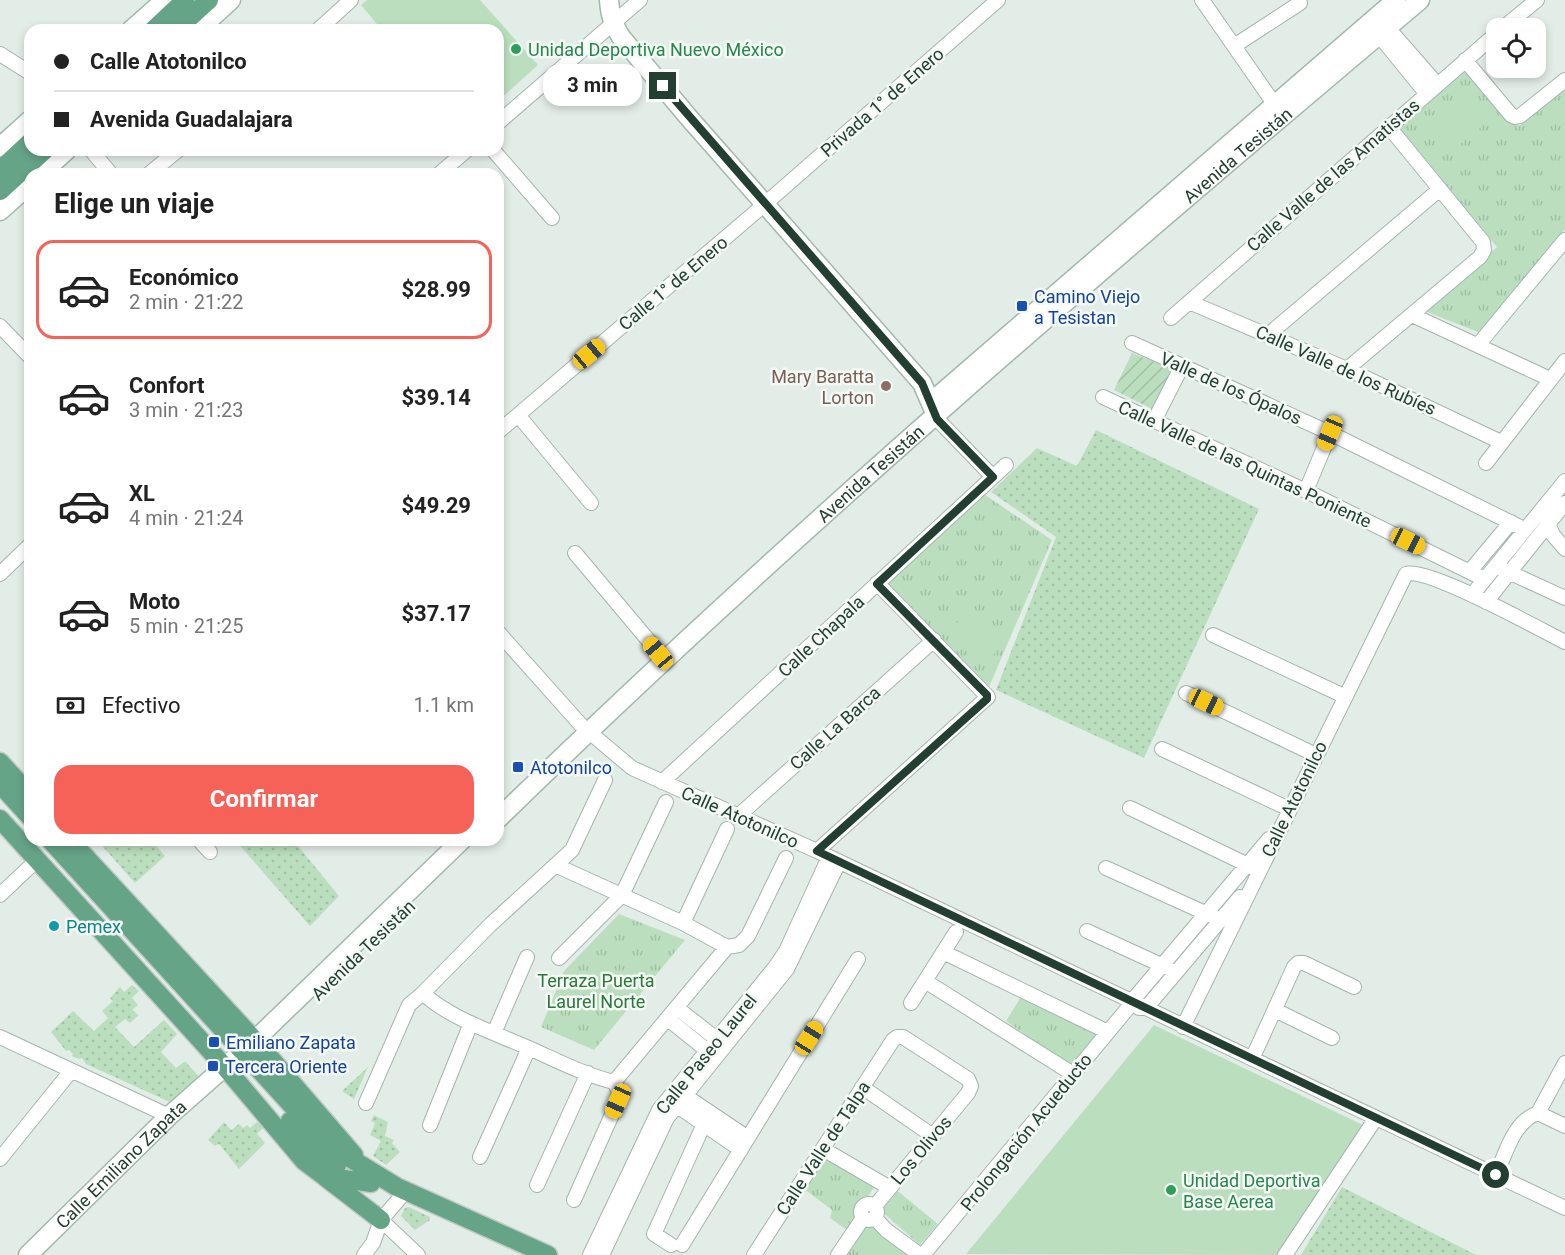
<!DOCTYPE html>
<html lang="es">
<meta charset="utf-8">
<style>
:root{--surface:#fff;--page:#f2f2f2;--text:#222;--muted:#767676;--line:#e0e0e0;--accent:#f66158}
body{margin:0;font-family:Roboto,sans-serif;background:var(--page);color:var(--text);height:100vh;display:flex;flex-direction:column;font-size:22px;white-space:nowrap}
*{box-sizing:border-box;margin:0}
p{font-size:20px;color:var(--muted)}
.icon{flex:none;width:33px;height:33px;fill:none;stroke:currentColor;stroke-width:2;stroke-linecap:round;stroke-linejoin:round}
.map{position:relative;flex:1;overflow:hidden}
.panel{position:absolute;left:24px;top:168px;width:480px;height:678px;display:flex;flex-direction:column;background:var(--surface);border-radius:18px;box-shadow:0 3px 9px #0003}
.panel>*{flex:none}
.hud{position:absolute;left:24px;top:24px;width:480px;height:132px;border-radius:18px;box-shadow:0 3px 9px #0003;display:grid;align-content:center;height:132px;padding:0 30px;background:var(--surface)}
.controls{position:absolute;left:1486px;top:18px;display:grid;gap:12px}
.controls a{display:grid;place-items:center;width:60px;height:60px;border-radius:12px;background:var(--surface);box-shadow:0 3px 9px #0003;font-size:30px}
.end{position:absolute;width:27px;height:27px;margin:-14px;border:8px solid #223f32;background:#fff;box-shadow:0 0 0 3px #fff}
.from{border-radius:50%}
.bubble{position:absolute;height:42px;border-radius:18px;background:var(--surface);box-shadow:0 3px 9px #0003;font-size:20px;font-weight:700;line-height:42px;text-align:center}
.car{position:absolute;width:18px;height:36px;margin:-18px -9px;border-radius:8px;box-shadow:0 0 4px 2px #0007;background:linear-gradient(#f5c518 24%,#345 0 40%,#f5c518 0 76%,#345 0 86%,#f5c518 0)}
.hud b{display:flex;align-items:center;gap:21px;height:57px;font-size:22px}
.hud b+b{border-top:2px solid var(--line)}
.hud i{width:15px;height:15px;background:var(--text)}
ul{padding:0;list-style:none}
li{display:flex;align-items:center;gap:18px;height:99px;margin:0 12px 9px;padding:0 18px;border:3px solid transparent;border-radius:18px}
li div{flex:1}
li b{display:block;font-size:22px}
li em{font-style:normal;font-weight:700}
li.active{border-color:var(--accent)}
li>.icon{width:54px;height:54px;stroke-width:1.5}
h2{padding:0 30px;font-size:27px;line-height:72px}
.pay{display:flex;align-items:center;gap:15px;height:66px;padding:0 30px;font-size:22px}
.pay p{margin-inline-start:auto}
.button{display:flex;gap:12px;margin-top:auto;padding:12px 30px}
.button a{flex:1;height:69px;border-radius:18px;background:var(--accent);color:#fff;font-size:24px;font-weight:700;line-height:69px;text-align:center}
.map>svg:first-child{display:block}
.grass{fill:url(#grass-dots)}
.park{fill:url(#park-tufts)}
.garden{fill:url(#garden-furrows)}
.pitch{fill:#bbdfbe}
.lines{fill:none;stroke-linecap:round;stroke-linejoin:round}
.street-casing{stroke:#a5b5ad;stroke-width:16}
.secondary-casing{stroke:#a1b9ac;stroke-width:21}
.primary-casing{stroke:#c1c9c6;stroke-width:21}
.street{stroke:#fff;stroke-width:14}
.secondary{stroke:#fff;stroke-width:18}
.primary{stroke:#66a488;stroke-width:18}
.route{stroke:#223f32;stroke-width:8}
.leisure-dot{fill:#2e9e5b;stroke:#f4f9f5;stroke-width:2}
.transit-dot{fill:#1a4fb4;stroke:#f4f9f5;stroke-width:2}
.education-dot{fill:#8d6e63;stroke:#f4f9f5;stroke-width:2}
.culture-dot{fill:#0f9aa8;stroke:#f4f9f5;stroke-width:2}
.labels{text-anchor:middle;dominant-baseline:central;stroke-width:5;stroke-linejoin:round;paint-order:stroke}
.leisure-label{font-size:18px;fill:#27864d;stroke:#f4f9f5;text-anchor:start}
.street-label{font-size:18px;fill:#223f32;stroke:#f4f9f5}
.transit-label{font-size:18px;fill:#164399;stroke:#f4f9f5;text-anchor:start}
.education-label{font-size:18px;fill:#785e54;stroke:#f4f9f5;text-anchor:end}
.culture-label{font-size:18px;fill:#0d838f;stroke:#f4f9f5;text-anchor:start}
.park-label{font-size:18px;fill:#2b783a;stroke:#f4f9f5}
</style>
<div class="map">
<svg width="1565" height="1255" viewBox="0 0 1565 1255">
<defs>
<pattern id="grass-dots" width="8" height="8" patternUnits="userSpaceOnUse" patternTransform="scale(1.5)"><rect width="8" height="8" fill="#bbdfbe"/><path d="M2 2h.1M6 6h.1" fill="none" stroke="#a0c0a4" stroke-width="1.8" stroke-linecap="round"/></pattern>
<pattern id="park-tufts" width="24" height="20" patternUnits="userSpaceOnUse" patternTransform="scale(1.5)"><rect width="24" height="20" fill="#bbdfbe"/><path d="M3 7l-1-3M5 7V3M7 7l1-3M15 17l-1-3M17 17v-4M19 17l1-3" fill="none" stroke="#a0c0a4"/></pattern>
<pattern id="garden-furrows" width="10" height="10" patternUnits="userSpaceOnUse" patternTransform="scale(1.5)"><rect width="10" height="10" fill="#bbdfbe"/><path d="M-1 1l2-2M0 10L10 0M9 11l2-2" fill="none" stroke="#a0c0a4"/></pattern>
</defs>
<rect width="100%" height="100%" fill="#e3ede7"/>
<path class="grass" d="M1096 430 1259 509 1144 758 996 690 1056 537 991 492 1037 448 1077 466Z
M97 840H151L165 856 135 883Z
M235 840H293L339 896 310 926Z
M132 985 139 991 132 998 138 1005 132 1010 139 1015 130 1023 125 1019 115 1027 134 1047 164 1020 177 1034 161 1052 176 1068 184 1062H186L199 1077 172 1103 86 1064 82 1058 79 1059 72 1056 73 1054 69 1050 66 1051 51 1032 73 1011 94 1031 108 1018 102 1011 113 1001 110 998 120 987 124 992Z
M368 1067 354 1099 342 1091Z
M374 1115 388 1122 385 1136 394 1140 392 1143 400 1152 386 1165 373 1156 381 1141 370 1135 375 1123 371 1121Z
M224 1122 231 1130 239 1124 243 1128 247 1125 250 1128 257 1122 263 1128 257 1134 265 1143 239 1169 219 1144 215 1146 208 1140Z
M1342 1187 1476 1255H1301Z
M409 1207 430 1217V1220L415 1230 401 1216 405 1208Z"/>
<path class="park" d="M1465 65 1519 126 1565 88V229L1483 334 1427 312 1497 247 1397 128Z
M985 495 1052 540 989 687 884 585Z
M619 914 685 940 594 1050 541 1027 564 971Z
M1021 997 1097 1034 1071 1067 1006 1021Z
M827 1155 876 1184 847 1230 830 1218 832 1210 804 1189Z
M894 1188 938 1224 920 1245 879 1209Z
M868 1224 910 1255H846Z"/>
<path class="garden" d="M1132 353 1173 369 1154 410 1114 390Z"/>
<path class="pitch" d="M367 0H480L538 65 498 101V30H382L361 5Z
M1473 98 1491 119 1452 151 1434 134Z
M971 609 1005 643 984 664 950 630Z
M1154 1025 1365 1126 1280 1255 966 1254Z
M869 1228 902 1255H861L853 1248Z"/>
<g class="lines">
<defs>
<path id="street" d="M1202 0 1275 105
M1381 20 1437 84
M1373 28 1426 93
M1503 28 1537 0
M318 30 351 0
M1234 46 1300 3
M0 54 30 73
M1465 60 1511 115 1515 117 1520 116 1565 80
M498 123 640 0
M91 150 111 174
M493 150 552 218
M149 174 178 150
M439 174 467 150
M1189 302 1347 369 1501 442
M1412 315 1550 379
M1171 318 1497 33
M0 326 30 357
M1268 335 1440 189
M1132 343 1330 433 1524 529
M1478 345 1565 240
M1347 369 1480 257 1484 250 1483 242 1389 127
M1103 397 1306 491 1484 579
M936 414 937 419 993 477
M518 415 591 503
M1154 421 1182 366
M498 432 765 204 998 0
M1486 463 1565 361
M1306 491 1330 433
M1546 518 1553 535 1565 549
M575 553 659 653
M1502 569 1565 598
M1470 571 1511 522
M0 574 30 545
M1472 595 1565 481
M1486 602 1565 503
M498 632 581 725 632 768 817 851 1565 1208
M1213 635 1344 696
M1186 693 1316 755
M1162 749 1289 809
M662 782 1006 465
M1130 808 1254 868
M737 817 934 640
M199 840 210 852
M817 851 988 697 877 583
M555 865 683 923 727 947
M1106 868 1214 917
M0 895 37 860
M683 923 727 829
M1087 931 1170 969
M727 947 739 945 748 936 786 858
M943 952 1108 1032
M559 958 622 895 666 802
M925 981 1073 1074
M423 993C448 1018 498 1034 531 1049 558 1061 585 1075 614 1082
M911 1003 956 932
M677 1008 723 1044
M1139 1008H1146L1240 897
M1275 1010 1332 1038
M668 1019 714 1056
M1183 1027 1406 574C1428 567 1539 629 1565 642
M494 1033 527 957
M0 1037 169 1116
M1252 1059 1294 967 1298 963H1304L1354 987
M614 1082 727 947
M862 1087 933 1136
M678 1091 748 1138
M670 1101 741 1150
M366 1103 409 1005 423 993 490 925 572 850 605 780
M1538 1113 1565 1126
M430 1125 471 1023
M823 1149 890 1188
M480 1157 529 1048
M0 1159 71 1071
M1496 1175C1506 1153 1513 1122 1538 1113L1565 1063
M537 1185 588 1073
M574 1200 618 1101 619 1091 614 1082
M861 1212a8 8 0 1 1 16 0a8 8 0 1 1-16 0Z
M875 1218 886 1230 920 1255
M381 1220 418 1255
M671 1245 654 1234 704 1124 711 1113
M682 1245 858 959
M364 1255 373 1243 381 1220 406 1191
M590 1255 659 1110 776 966 786 951 829 857
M602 1255 667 1118 787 969 839 862
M754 1255 893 1040 897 1037H903L968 1079 971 1086 968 1093 875 1206
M838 1255 863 1218
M923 1255 1128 1008 1132 1001 1269 839
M1285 1255 1376 1118"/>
<g id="secondary">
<path d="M609 0C610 15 613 24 621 37L690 119 922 383 935 413"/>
<path d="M131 30 165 0"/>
<path d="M198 30 231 0"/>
<path d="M0 147 30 120"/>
<path d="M41 174 67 150"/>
<path d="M0 211 30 184"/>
<path d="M937 397 1396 0"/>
<path id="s1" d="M498 819C792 532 1106 265 1420 0"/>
<path id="s2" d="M28 1255 169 1116 255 1040 462 840"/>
</g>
<path id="primary" d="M153 30 185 0
M176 30 209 0
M0 170 30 142
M0 191 45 150
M0 762 30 795
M0 784 30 817
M0 819 225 1067 304 1161 324 1176 371 1183
M50 840 327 1144 397 1187 548 1255
M70 840 261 1047 354 1155
M290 1121 313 1149 337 1165
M325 1177 381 1220"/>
</defs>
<use href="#street" class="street-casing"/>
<use href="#secondary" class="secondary-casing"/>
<use href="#primary" class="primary-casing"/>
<use href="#street" class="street"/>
<use href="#secondary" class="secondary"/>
<use href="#primary" class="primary"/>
</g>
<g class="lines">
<path class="route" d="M663 86 922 383 937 419 993 477 877 584 987 695V699L817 851 1496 1175"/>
</g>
<g class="leisure-dot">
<circle cx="516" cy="49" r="6"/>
<circle cx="1171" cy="1190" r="6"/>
</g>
<g class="transit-dot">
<rect x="1016" y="300" width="12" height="12" rx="3"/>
<rect x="512" y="761" width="12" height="12" rx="3"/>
<rect x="208" y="1036" width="12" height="12" rx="3"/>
<rect x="207" y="1060" width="12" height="12" rx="3"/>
</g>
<circle class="education-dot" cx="886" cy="386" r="6"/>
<circle class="culture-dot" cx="54" cy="926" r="6"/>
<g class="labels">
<g class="leisure-label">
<text x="528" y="49">Unidad Deportiva Nuevo México</text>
<text x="1183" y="1180">Unidad Deportiva<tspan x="1183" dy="21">Base Aerea</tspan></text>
</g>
<g class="street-label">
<text transform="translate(882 102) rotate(-41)">Privada 1° de Enero</text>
<text stroke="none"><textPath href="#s1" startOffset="994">Avenida Tesistán</textPath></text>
<text transform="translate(1333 175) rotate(-41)">Calle Valle de las Amatistas</text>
<text transform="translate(673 283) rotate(-40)">Calle 1° de Enero</text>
<text transform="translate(1346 370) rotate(24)">Calle Valle de los Rubíes</text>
<text transform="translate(1231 388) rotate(24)">Valle de los Ópalos</text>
<text transform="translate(1245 464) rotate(25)">Calle Valle de las Quintas Poniente</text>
<text stroke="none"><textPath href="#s1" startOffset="508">Avenida Tesistán</textPath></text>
<text transform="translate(821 636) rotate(-43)">Calle Chapala</text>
<text transform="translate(835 728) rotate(-42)">Calle La Barca</text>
<text transform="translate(1294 799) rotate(-64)">Calle Atotonilco</text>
<text transform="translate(740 817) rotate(24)">Calle Atotonilco</text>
<text transform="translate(363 950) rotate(-44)">Avenida Tesistán</text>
<text transform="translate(706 1054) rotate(-51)">Calle Paseo Laurel</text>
<text transform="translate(1026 1132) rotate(-51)">Prolongación Acueducto</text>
<text transform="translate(823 1148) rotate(-57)">Calle Valle de Talpa</text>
<text transform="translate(921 1150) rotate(-50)">Los Olivos</text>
<text stroke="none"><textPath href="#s2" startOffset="130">Calle Emiliano Zapata</textPath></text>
</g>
<g class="transit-label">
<text x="1034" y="296">Camino Viejo<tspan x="1034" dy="21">a Tesistan</tspan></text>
<text x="530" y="767">Atotonilco</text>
<text x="226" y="1042">Emiliano Zapata</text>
<text x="225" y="1066">Tercera Oriente</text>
</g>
<g class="education-label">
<text x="874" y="376">Mary Baratta<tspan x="874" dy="21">Lorton</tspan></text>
</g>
<g class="culture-label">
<text x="66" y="926">Pemex</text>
</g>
<g class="park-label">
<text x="596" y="980">Terraza Puerta<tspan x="596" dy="21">Laurel Norte</tspan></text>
</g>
</g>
</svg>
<div class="controls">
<a><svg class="icon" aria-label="locate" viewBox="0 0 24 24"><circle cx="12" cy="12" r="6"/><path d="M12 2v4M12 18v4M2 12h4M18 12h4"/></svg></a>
</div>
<i class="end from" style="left:1496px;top:1175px"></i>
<i class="end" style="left:663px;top:86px"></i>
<div class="bubble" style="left:543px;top:64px;width:99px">3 min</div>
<i class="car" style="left:589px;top:354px;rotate:50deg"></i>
<i class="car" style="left:1330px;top:433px;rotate:203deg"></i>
<i class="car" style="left:1408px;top:541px;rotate:116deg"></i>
<i class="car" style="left:658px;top:653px;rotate:320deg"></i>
<i class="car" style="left:1206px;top:702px;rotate:115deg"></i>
<i class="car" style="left:809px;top:1038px;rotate:32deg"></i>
<i class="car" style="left:618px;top:1101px;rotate:204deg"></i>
<div class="hud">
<b><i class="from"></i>Calle Atotonilco</b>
<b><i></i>Avenida Guadalajara</b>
</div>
<section class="panel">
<h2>Elige un viaje</h2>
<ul>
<li class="active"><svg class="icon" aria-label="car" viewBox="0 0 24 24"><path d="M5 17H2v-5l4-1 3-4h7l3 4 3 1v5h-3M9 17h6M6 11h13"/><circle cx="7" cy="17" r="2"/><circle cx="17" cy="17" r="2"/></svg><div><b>Económico</b><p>2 min · 21:22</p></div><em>$28.99</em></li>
<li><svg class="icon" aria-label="car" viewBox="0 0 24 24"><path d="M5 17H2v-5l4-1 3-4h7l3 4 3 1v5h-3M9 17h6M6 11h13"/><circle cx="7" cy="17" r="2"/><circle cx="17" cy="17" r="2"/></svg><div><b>Confort</b><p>3 min · 21:23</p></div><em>$39.14</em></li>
<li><svg class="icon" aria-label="car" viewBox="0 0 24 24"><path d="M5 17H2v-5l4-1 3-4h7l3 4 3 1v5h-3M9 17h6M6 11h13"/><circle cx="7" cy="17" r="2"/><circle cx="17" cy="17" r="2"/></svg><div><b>XL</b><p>4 min · 21:24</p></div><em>$49.29</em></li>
<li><svg class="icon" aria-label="car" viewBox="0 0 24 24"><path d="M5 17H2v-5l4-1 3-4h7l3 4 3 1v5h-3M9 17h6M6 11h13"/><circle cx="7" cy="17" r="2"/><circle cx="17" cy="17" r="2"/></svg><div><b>Moto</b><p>5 min · 21:25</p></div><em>$37.17</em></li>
</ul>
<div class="pay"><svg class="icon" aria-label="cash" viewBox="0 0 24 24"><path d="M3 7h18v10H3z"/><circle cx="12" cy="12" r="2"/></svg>Efectivo<p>1.1 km</p></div>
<div class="button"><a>Confirmar</a></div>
</section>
</div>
